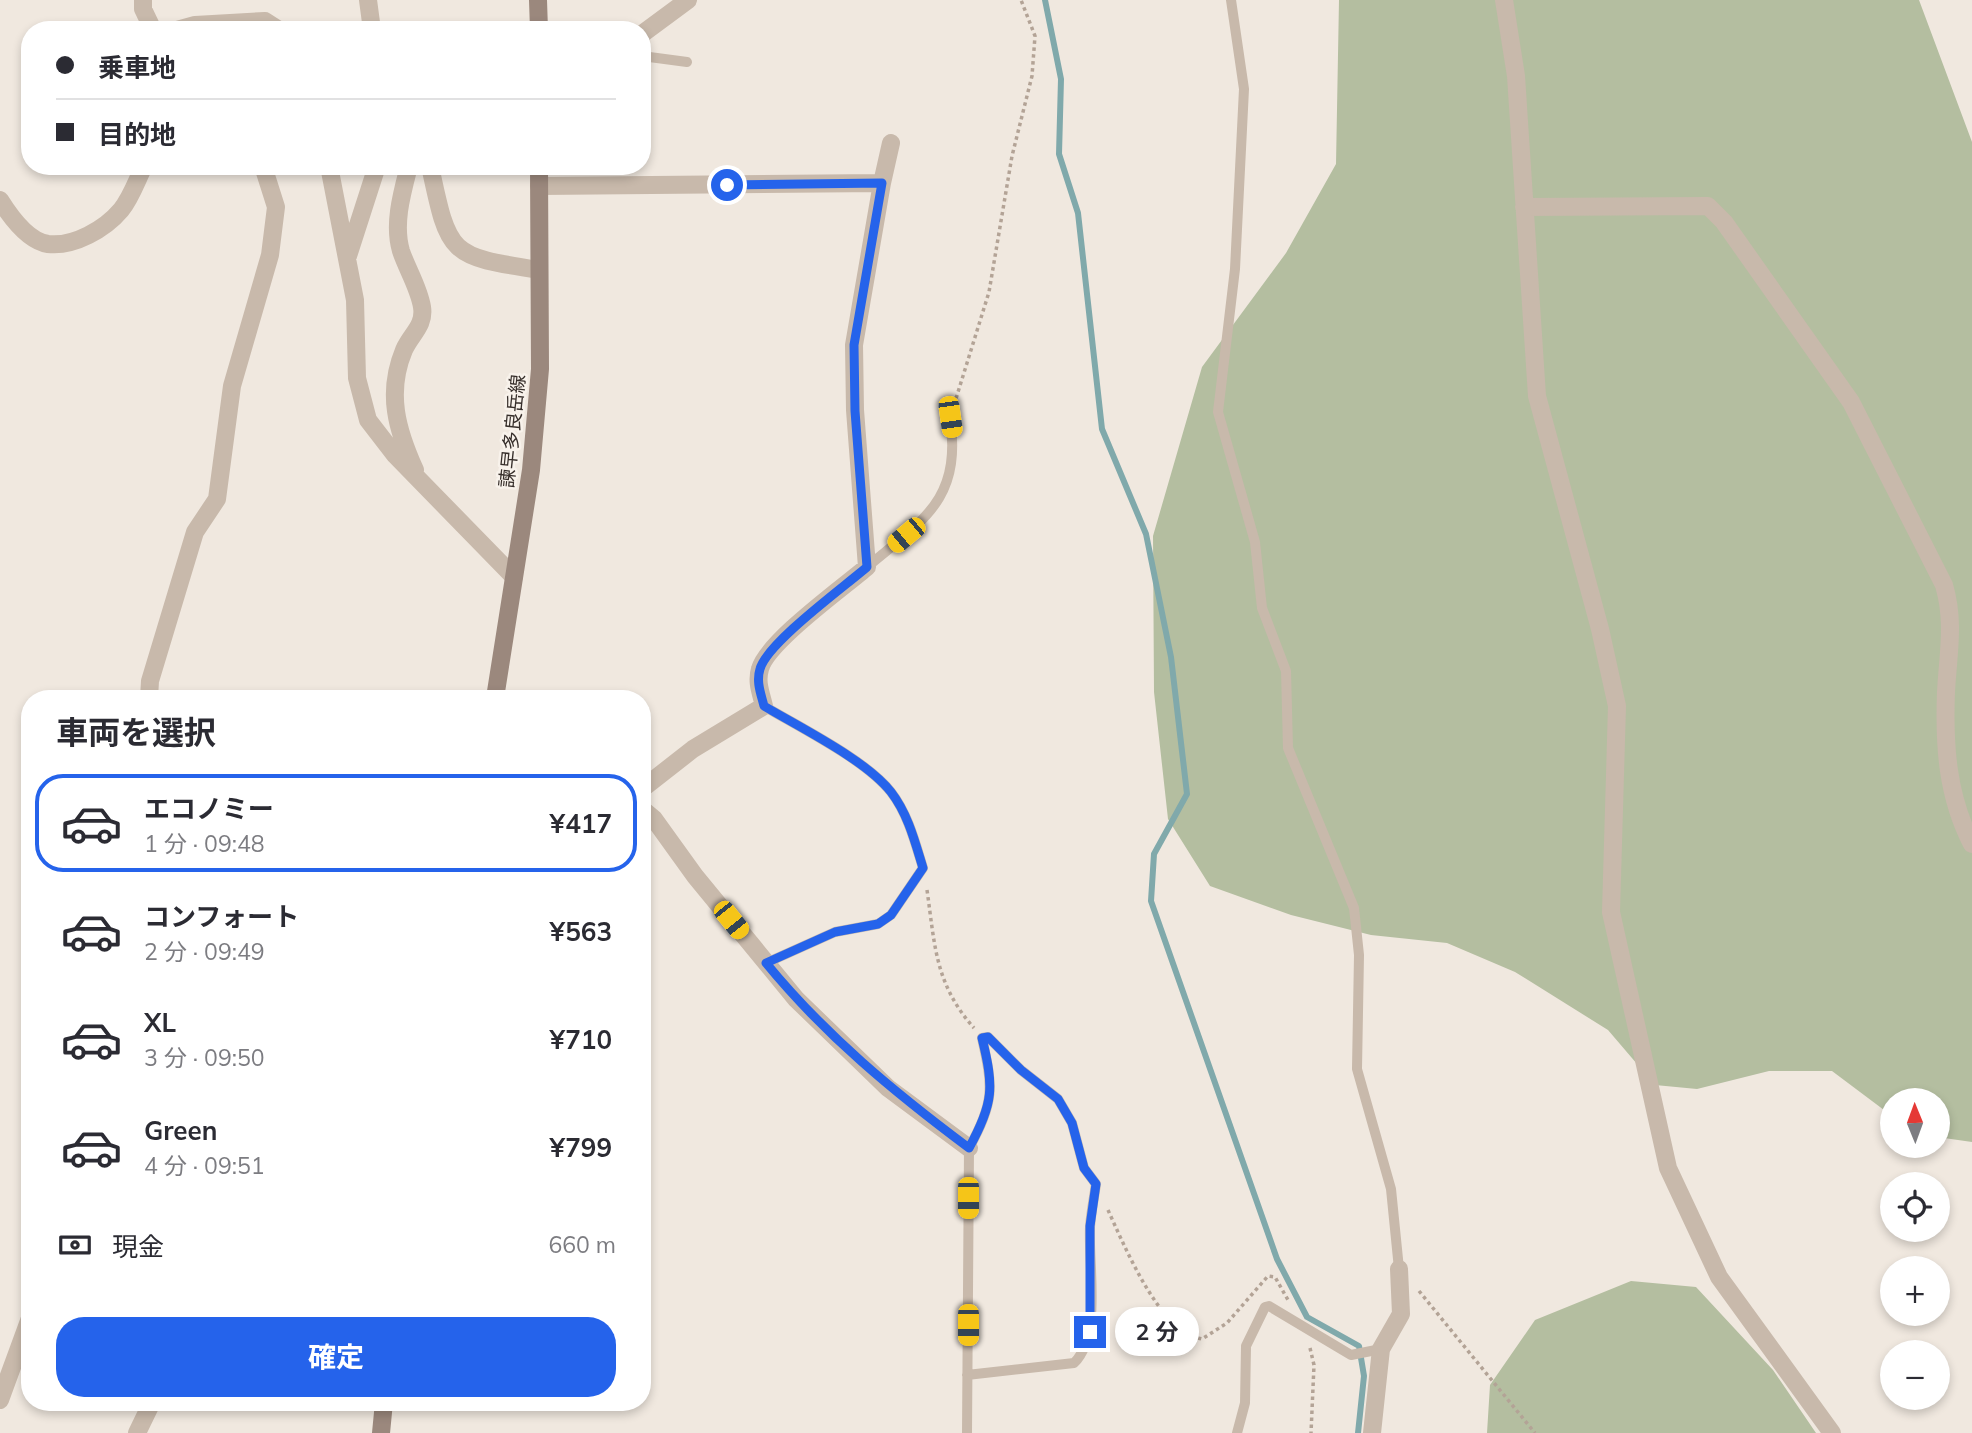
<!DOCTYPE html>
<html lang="ja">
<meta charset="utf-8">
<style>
:root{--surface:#fff;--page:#f7f7f7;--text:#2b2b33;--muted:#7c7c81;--line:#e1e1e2;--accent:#2563eb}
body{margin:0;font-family:Mulish,"Noto Sans JP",sans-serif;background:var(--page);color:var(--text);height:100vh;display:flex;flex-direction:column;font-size:26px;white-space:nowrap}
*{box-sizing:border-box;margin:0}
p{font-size:23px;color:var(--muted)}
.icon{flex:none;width:38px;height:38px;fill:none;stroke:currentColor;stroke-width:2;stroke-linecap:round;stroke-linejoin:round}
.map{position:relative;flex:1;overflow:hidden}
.panel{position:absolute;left:21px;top:690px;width:630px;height:721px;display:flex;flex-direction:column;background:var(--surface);border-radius:28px;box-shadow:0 4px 10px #0003}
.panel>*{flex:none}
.guide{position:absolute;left:21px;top:21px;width:630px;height:154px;border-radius:28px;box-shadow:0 4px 10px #0003;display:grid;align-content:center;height:154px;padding:0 35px;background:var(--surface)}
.needle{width:46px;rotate:359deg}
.buttons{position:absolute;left:1880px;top:1088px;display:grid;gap:14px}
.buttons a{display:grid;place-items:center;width:70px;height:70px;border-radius:50%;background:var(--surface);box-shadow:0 4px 10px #0003;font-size:35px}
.end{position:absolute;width:32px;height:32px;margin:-16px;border:9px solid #2563eb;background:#fff;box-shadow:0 0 0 4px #fff}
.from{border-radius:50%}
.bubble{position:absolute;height:49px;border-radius:24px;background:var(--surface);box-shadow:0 4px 10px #0003;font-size:23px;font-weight:700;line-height:49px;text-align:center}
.car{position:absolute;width:21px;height:42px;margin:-21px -10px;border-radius:9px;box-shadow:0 0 5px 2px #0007;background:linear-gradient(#f5c518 24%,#345 0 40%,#f5c518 0 76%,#345 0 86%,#f5c518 0)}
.guide b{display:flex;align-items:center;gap:24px;height:66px;font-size:26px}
.guide b+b{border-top:2px solid var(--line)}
.guide i{width:18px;height:18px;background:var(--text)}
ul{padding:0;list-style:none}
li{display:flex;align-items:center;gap:21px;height:98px;margin:0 14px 10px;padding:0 21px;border:4px solid transparent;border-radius:28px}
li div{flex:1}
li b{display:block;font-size:26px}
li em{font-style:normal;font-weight:700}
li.selected{border-color:var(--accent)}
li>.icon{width:63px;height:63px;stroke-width:1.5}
h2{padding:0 35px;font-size:32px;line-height:84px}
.pay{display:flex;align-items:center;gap:18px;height:77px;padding:0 35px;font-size:26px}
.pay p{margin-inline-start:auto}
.button{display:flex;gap:14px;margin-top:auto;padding:14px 35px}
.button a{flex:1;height:80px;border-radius:28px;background:var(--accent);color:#fff;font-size:28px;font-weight:700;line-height:80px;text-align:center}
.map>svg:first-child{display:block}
.green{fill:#b4bea0}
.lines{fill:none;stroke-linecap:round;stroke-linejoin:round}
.stream{stroke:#80a9ab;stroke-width:6}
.path{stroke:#b3a396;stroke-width:3.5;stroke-dasharray:3.5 3.5;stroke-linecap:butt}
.lane{stroke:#c8b9ab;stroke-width:10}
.street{stroke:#c8b9ab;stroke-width:18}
.secondary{stroke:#9b887d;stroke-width:18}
.route{stroke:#2563eb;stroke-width:9}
.labels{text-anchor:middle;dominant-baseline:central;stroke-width:5;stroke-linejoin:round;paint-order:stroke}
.street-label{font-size:19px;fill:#362e2a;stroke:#f8f2eb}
</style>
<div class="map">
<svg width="1972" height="1433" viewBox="0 0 1972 1433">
<rect width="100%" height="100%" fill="#f0e8df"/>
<path class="green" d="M1339 0H1919L1972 142V1142L1937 1137V1101H1892V1116L1832 1071H1769L1697 1089 1655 1085 1608 1030 1515 972 1447 943 1371 935 1291 915 1210 886 1168 819 1154 692 1153 536 1202 367 1286 253 1336 164Z
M1631 1281 1696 1287 1773 1370 1816 1433H1487L1490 1385 1535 1320Z"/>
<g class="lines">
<path class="stream" d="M1045 0 1061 79 1059 154 1078 213 1102 429 1146 534 1171 657 1187 794 1154 854 1151 901 1277 1259 1307 1317 1359 1346 1364 1376 1358 1433"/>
<path class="path" d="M954 405 989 292 1012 156 1032 76 1035 36 1021 0
M927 890C935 946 935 984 974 1028
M1108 1210C1126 1250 1148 1301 1181 1332 1186 1336 1195 1337 1202 1339L1227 1323 1268 1276 1275 1277 1288 1300
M1419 1291 1535 1433
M1310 1348 1314 1365 1311 1433"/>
<path class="lane" d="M1231 0 1244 89 1235 269 1218 412 1255 542 1262 608 1286 671 1288 748 1354 908 1359 955 1357 1069 1391 1189 1399 1269
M642 56 687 62
M867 567C924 519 962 500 950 417
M764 706C801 728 866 760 891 792 908 814 915 842 923 868L891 915 878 924 835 932 766 963
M967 1433 969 1148C995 1102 993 1087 982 1038L988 1037 1021 1070 1058 1099 1072 1123 1084 1168 1096 1184C1094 1198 1091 1213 1090 1227 1088 1264 1102 1336 1074 1363L967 1375
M1237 1433 1245 1403 1246 1346 1265 1307 1269 1306 1351 1355 1381 1349"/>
<path class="street" d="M143 0V9L153 30
M368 0 372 30
M1504 0 1516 76 1537 396 1600 629 1617 706 1611 912 1668 1168 1719 1277 1832 1433
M177 30 195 25 265 21 279 30
M642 34 688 0
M329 166 355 300 357 378 368 420 395 455 514 577
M409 166C402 193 393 224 401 251 407 269 419 288 422 307 425 326 411 334 404 350 386 393 397 430 415 470
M430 166C449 256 449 256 539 270
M539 186 882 183 891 143
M0 200C10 216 28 241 48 244 74 247 105 229 121 210 131 198 137 180 144 166
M1524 207 1708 206 1724 222 1851 402 1944 585C1955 623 1948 653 1946 692 1944 745 1947 796 1972 844
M348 256 377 166
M149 698 150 681 195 532 217 499 232 386 270 255 276 207 263 166
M642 789 693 749 764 706C761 693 756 682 760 669 767 642 844 587 867 567L855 410 854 345 882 183
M642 809 654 819 695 876 796 999 888 1088 969 1148
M0 1400 30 1318
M137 1433 152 1402
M1372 1433 1381 1349 1401 1314 1399 1269"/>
<path class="secondary" d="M538 0 539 30
M495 698 531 470 540 369 539 166
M381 1433 384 1402"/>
</g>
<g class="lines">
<path class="route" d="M727 185 882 183 854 345 855 411 867 567C844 587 767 643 760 669 756 682 761 694 764 706 801 728 866 760 891 792 908 814 915 842 923 868L891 915 878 924 835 932 766 963C825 1035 894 1092 969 1148 994 1103 994 1087 982 1038L988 1037 1021 1070 1058 1099 1072 1123 1084 1168 1096 1184 1090 1226V1332"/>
</g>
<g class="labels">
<g class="street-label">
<text transform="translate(512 431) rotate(-84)">諫早多良岳線</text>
</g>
</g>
</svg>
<div class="buttons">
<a><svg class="needle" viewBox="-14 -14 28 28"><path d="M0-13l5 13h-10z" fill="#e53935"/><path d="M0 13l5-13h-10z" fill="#7c7c81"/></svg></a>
<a><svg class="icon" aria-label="locate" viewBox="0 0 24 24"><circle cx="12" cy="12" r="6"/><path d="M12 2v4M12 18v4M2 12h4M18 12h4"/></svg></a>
<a>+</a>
<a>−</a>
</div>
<i class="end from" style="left:727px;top:185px"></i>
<i class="end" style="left:1090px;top:1332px"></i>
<div class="bubble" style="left:1115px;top:1307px;width:84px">2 分</div>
<i class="car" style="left:950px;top:417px;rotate:172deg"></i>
<i class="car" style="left:906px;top:535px;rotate:230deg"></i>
<i class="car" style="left:731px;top:920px;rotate:141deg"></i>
<i class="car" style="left:968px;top:1198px;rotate:180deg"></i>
<i class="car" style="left:968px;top:1325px;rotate:180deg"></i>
<div class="guide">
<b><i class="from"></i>乗車地</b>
<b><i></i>目的地</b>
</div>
<section class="panel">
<h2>車両を選択</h2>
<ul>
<li class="selected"><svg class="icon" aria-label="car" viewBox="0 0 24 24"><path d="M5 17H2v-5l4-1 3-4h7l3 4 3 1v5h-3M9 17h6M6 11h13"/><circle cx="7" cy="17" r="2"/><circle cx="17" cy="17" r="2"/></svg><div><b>エコノミー</b><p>1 分 · 09:48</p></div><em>¥417</em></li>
<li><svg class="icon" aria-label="car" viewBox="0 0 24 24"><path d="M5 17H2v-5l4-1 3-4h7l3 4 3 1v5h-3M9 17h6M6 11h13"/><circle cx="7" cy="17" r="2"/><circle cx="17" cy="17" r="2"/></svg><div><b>コンフォート</b><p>2 分 · 09:49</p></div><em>¥563</em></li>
<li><svg class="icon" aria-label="car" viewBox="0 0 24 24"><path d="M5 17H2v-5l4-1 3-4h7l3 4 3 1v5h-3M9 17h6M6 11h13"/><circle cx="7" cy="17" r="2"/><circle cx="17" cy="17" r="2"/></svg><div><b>XL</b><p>3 分 · 09:50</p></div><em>¥710</em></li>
<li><svg class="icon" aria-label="car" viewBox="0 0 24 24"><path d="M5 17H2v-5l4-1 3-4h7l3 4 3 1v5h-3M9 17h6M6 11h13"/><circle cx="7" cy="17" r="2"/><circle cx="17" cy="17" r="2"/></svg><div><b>Green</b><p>4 分 · 09:51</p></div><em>¥799</em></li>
</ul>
<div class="pay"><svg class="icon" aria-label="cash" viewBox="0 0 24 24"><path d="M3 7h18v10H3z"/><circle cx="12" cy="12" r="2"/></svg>現金<p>660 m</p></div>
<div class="button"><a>確定</a></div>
</section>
</div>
